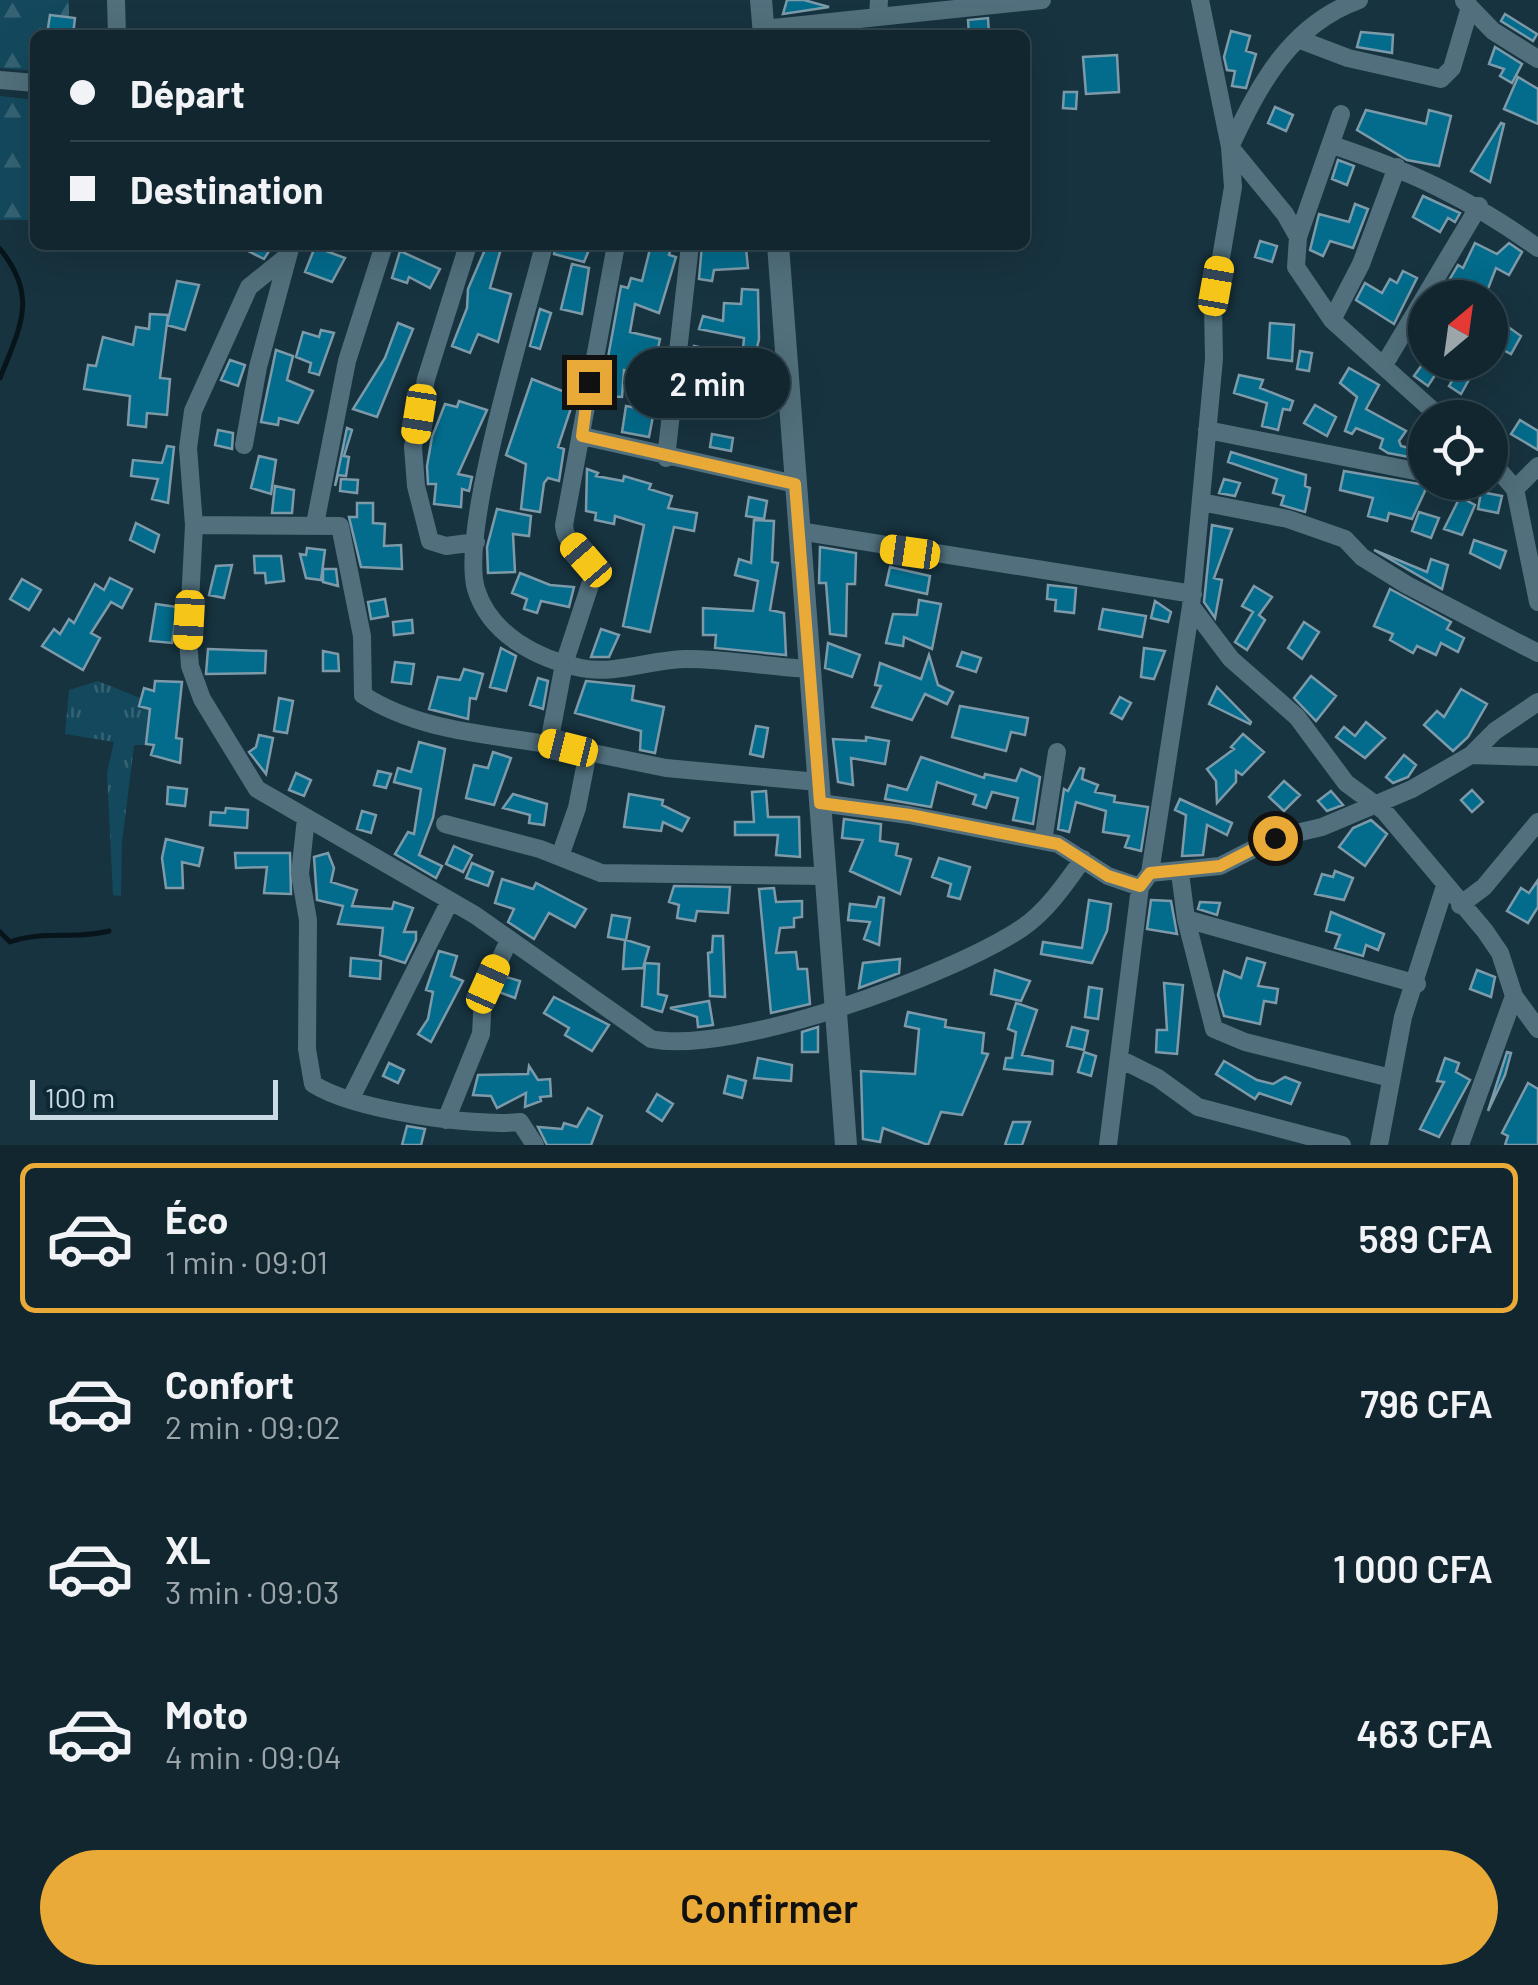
<!DOCTYPE html>
<html lang="fr">
<meta charset="utf-8">
<style>
:root{--surface:#11262f;--page:#1e323b;--text:#f1f3f6;--muted:#9ca5aa;--line:#30434b;--accent:#eaaa38}
body{margin:0;font-family:Barlow,sans-serif;background:var(--page);color:var(--text);height:100vh;display:flex;flex-direction:column;font-size:38px;white-space:nowrap}
*{box-sizing:border-box;margin:0}
p{font-size:32px;color:var(--muted)}
.icon{flex:none;width:55px;height:55px;fill:none;stroke:currentColor;stroke-width:2;stroke-linecap:round;stroke-linejoin:round}
.map{position:relative;height:1145px;overflow:hidden}
.details{display:flex;flex-direction:column;background:var(--surface);flex:1}
.details>*{flex:none}
.banner{position:absolute;left:30px;top:30px;width:1000px;height:220px;border-radius:15px;box-shadow:0 10px 40px #0002,0 0 0 2px var(--line);display:grid;align-content:center;height:220px;padding:0 40px;background:var(--surface)}
.needle{width:65px;rotate:29deg}
.tools{position:absolute;left:1408px;top:280px;display:grid;gap:20px}
.tools a{display:grid;place-items:center;width:100px;height:100px;border-radius:50%;background:var(--surface);box-shadow:0 10px 40px #0002,0 0 0 2px var(--line);font-size:50px}
.scale{position:absolute;left:30px;bottom:25px;width:248px;box-sizing:border-box;padding-left:10px;border:5px solid #cbdbe3;border-top:0;font-size:28px;line-height:35px;white-space:nowrap;color:#cbdbe3;-webkit-text-stroke:8px #0d2935;paint-order:stroke}
.end{position:absolute;width:45px;height:45px;margin:-22px;border:12px solid #eaaa38;background:#111;box-shadow:0 0 0 5px #111}
.from{border-radius:50%}
.bubble{position:absolute;height:70px;border-radius:35px;background:var(--surface);box-shadow:0 10px 40px #0002,0 0 0 2px var(--line);font-size:32px;font-weight:600;line-height:70px;text-align:center}
.car{position:absolute;width:30px;height:60px;margin:-30px -15px;border-radius:12px;box-shadow:0 0 8px 2px #0007;background:linear-gradient(#f5c518 24%,#345 0 40%,#f5c518 0 76%,#345 0 86%,#f5c518 0)}
.banner b{display:flex;align-items:center;gap:35px;height:95px;font-size:38px}
.banner b+b{border-top:2px solid var(--line)}
.banner i{width:25px;height:25px;background:var(--text)}
ul{padding:18px 0 0;list-style:none}
li{display:flex;align-items:center;gap:30px;height:150px;margin:0 20px 15px;padding:0 20px;border:5px solid transparent;border-radius:15px}
li div{flex:1}
li b{display:block;font-size:38px}
li em{font-style:normal;font-weight:600}
li.current{border-color:var(--accent)}
li>.icon{width:90px;height:90px;stroke-width:1.5}
.button{display:flex;gap:20px;margin-top:auto;padding:20px 40px}
.button a{flex:1;height:115px;border-radius:60px;background:var(--accent);color:#111;font-size:40px;font-weight:600;line-height:115px;text-align:center}
.map>svg:first-child{display:block}
.grass{fill:url(#grass-tufts)}
.forest{fill:url(#forest-firs)}
.lines{fill:none;stroke-linecap:round;stroke-linejoin:round}
.stream{stroke:#07151b;stroke-width:5}
.building{fill:#036b8b;stroke:#7c9aa9;stroke-width:2.5}
.minor{stroke:#516f7c;stroke-width:18}
.tertiary{stroke:#516f7c;stroke-width:22}
.route{stroke:#eaaa38;stroke-width:12}
</style>
<div class="map">
<svg width="1538" height="1145" viewBox="0 0 1538 1145">
<defs>
<pattern id="grass-tufts" width="24" height="20" patternUnits="userSpaceOnUse" patternTransform="scale(2.5)"><rect width="24" height="20" fill="#14495d"/><path d="M3 7l-1-3M5 7V3M7 7l1-3M15 17l-1-3M17 17v-4M19 17l1-3" fill="none" stroke="#356374"/></pattern>
<pattern id="forest-firs" width="22" height="20" patternUnits="userSpaceOnUse" patternTransform="scale(2.5)"><rect width="22" height="20" fill="#14495d"/><path d="M5 1l3.5 6h-7zM16 11l3.5 6h-7z" fill="#356374"/></pattern>
</defs>
<rect width="100%" height="100%" fill="#17333f"/>
<path class="grass" d="M98 681 150 702 147 745H134L122 842 121 896 113 895 107 773 114 742 65 734 69 690Z"/>
<path class="forest" d="M0 0H69V35H35V71L0 68Z
M0 96 35 100V220H0Z"/>
<g class="lines">
<path class="stream" d="M0 249C39 297 20 327 0 378
M0 932 10 942C44 930 76 940 109 931"/>
</g>
<path class="building" d="M787 0H804L829 7 783 14Z
M1505 14 1537 34 1533 41 1501 21Z
M50 15 75 18 73 35H47Z
M988 18 989 34 969 35 968 20Z
M1231 31 1250 36 1246 51 1256 54 1246 88 1232 86 1235 71 1227 70 1224 57Z
M1361 32 1393 35 1392 53 1357 47Z
M1495 47 1522 64 1512 83 1500 76 1504 69 1489 64Z
M1117 55 1119 92 1086 94 1083 57Z
M1518 77 1538 89V124L1504 109Z
M1064 92H1077L1076 109 1063 108Z
M1275 107 1293 115 1286 131 1268 123Z
M1366 110 1426 124 1429 110 1451 116 1439 166 1407 160 1357 130Z
M1501 123 1504 124 1490 182 1471 171Z
M1338 160 1354 166 1347 185 1332 179Z
M1423 196 1460 213 1455 222 1448 218 1440 232 1413 217Z
M1355 204 1368 209 1353 248 1330 241 1323 256 1310 250 1319 214 1349 222Z
M1260 241 1277 246 1272 262 1255 257Z
M1475 243 1497 254 1509 243 1522 252 1509 275 1496 268 1486 294 1465 285 1459 296 1445 287 1458 265 1463 268Z
M236 245H273L264 259Z
M487 245H502L490 288 511 294 498 342 478 334 470 353 452 346 467 308 468 289Z
M556 245H591L584 262 554 254Z
M651 245H672L669 255 676 257 659 313 635 304 630 332 660 339 652 376 624 370 622 397 601 396 621 286 628 288 631 278 642 281Z
M702 245H717L716 250 746 248 748 268 714 270 712 281 699 279Z
M315 247 345 258 332 282 305 272Z
M400 251 440 269 430 288 409 277 407 283 392 278Z
M572 264 589 268 582 314 561 309Z
M1403 271 1417 278 1394 324 1356 300 1365 283 1382 293 1390 279 1397 283Z
M177 281 199 285 185 330 167 325Z
M742 289 758 290 759 339 751 374 761 375 759 394 739 392 744 338 699 329 703 316 723 321 724 303 741 304Z
M540 309 551 313 540 349 530 346Z
M150 314 168 315 160 378 170 379 167 415 147 413 146 427 128 425 130 396 84 389 88 365 96 366 103 337 133 345 136 327 149 329Z
M1490 314 1521 336 1511 354 1490 343Z
M398 323 413 329 377 417 353 409 385 358Z
M1270 323 1294 325 1292 361 1268 358Z
M321 330 334 333 319 375 309 372 311 363 296 357 303 332 319 337Z
M694 346 708 349 702 381 689 378Z
M276 350 293 356 287 380 313 391 298 423 279 418 278 425 261 422Z
M1300 351 1312 353 1309 371 1297 369Z
M230 360 245 365 238 386 221 380Z
M1424 362 1439 369 1428 386 1414 376Z
M1349 368 1379 385 1366 409 1406 431 1399 441 1401 446 1425 452V460L1388 453 1380 448 1383 439 1356 428 1352 434 1345 431 1357 397 1340 383Z
M1459 369 1471 376 1461 394 1449 386Z
M1239 375 1263 380 1260 388 1293 401 1290 410 1283 409 1278 430 1262 426 1267 403 1234 393Z
M532 379 575 396 558 447 564 449 559 481 548 478 544 483 540 512 521 509 526 464 506 455Z
M715 384 733 387 730 406 711 402Z
M459 401 487 410 458 474 472 477 469 491 462 489 461 507 434 504 436 484H428L427 466 432 437 445 404 457 407Z
M1315 405 1336 417 1327 436 1304 423Z
M626 406 654 411 649 437 622 432Z
M1520 420 1538 431V450L1511 434Z
M347 428 352 430 344 456 349 457 346 476 338 475 335 486Z
M218 430 233 433 232 449 215 445Z
M712 434 733 438 731 451 710 447Z
M167 446 174 447 168 503 152 499 158 479 131 476 133 460 162 463Z
M1231 452 1306 475 1305 486 1310 488 1305 512 1281 505 1284 496 1273 493 1277 479 1228 462Z
M259 456 276 460 271 494 251 488Z
M587 469 598 473 596 476 623 481 624 476 651 484 649 489 672 496 668 508 697 513 694 531 674 527 650 632 623 626 644 525 615 516 614 524 595 520 596 513 586 511Z
M1344 471 1425 485V491L1412 519 1389 513 1387 521 1368 516 1373 498 1340 490Z
M341 479 358 480 357 493 340 491Z
M1224 479 1240 483 1235 496 1219 493Z
M275 486 294 490 292 513H272Z
M1481 492 1502 496 1498 513 1478 509Z
M749 497 767 501 764 519 746 516Z
M1460 497 1475 505 1462 535 1444 529Z
M357 503H373V523L385 524 384 546 401 545 402 569 361 567 349 517H357Z
M497 509 531 516 529 536 513 534 515 572 488 573 487 547Z
M1419 512 1439 518 1431 538 1412 531Z
M754 520 774 521 772 562 778 563 770 610 784 613 786 655 715 648 716 635H703V608L753 611 758 581 735 575 739 559 751 563Z
M136 523 159 535 154 552 130 540Z
M1212 525 1232 529 1214 578 1222 580 1215 618 1204 602Z
M1474 540 1506 551 1500 568 1470 553Z
M820 547 856 553 855 584H847L846 636 830 634 826 583H819Z
M307 548 325 550 321 580 306 578 300 554 306 555Z
M1374 550 1427 572 1431 559 1448 565 1442 589Z
M254 556H281L284 581 266 583 265 573H255Z
M232 565 224 598 209 595 216 566Z
M890 567 930 576 927 594 886 585Z
M323 569H336L338 586 323 582Z
M520 573 550 585 574 587 569 607 541 601 537 613 524 609 527 599 512 593Z
M110 578 132 589 122 608 111 602 91 633 100 638 83 670 42 646 54 629 60 634 69 619 74 623 95 584 104 590Z
M22 579 41 590 29 610 10 599Z
M1048 585 1076 588 1074 613 1055 611 1056 600 1047 599Z
M1254 586 1272 597 1259 615 1265 620 1247 650 1235 642 1253 612 1242 606Z
M1390 589 1451 622 1447 629 1464 638 1458 652 1441 643 1436 655 1417 646 1413 653 1390 640 1393 634 1374 626Z
M385 599 388 616 371 619 368 602Z
M919 600 941 604 932 649 904 637 903 646 886 643 893 614 917 615Z
M1155 601 1171 612 1168 622 1151 618Z
M156 604 177 607 172 643 150 641Z
M1103 609 1146 616 1142 637 1099 629Z
M412 620 413 633 394 635 393 622Z
M1304 622 1319 632 1302 659 1288 648Z
M601 629 619 635 609 657H591Z
M828 643 860 655 852 677 825 668Z
M501 648 516 656 506 691 490 687Z
M1144 648 1165 651 1154 679 1141 677Z
M208 649 266 651 265 673 206 674Z
M323 651 338 654 339 671H323Z
M962 652 981 658 976 672 957 666Z
M929 655 938 685 953 692 947 704 925 694 912 720 872 707 881 686 875 685 880 663 921 679Z
M395 662 414 664 411 684 392 682Z
M464 669 483 674 476 699 470 698 468 719 429 709 438 677 460 680Z
M1311 676 1336 696 1316 721 1294 698Z
M538 678 548 681 543 709 530 705Z
M155 681 182 682 176 738 182 739 180 763 151 755 154 745 146 744 150 709 139 706 144 688 154 691Z
M586 681 634 686 632 700 664 707 655 753 640 750 641 731 575 713Z
M1217 687 1251 722 1250 724 1209 704Z
M1461 689 1487 704 1468 737 1453 751 1424 725 1437 711 1444 717Z
M1120 697 1131 703 1122 719 1111 713Z
M279 698 293 701 287 733 274 731Z
M960 706 1028 718 1025 735 1011 732 1006 751 952 737Z
M1366 722 1385 738 1365 758 1336 737 1344 727 1355 736Z
M756 726 768 728 763 757 750 754Z
M1243 734 1264 752 1242 775 1236 771V782L1217 803 1216 781 1207 769 1234 749 1231 747Z
M259 735 273 738 266 774 249 752 256 747Z
M866 737 889 741 885 764 851 758 853 785 838 782 833 739 866 741Z
M419 742 445 749 433 818 419 855 442 866 436 878 395 854 408 832 414 834 421 789 394 782 398 768 411 772Z
M493 752 511 758 494 805 466 798 474 765 488 768Z
M1404 755 1416 765 1408 777 1393 783 1386 777Z
M921 757 984 778 985 774 1016 781 1021 769 1040 777 1033 824 1013 820 1018 798 992 792 986 808 973 804 976 795 937 782 931 807 885 799 888 785 907 790Z
M1080 768 1084 769 1082 779 1098 785 1095 792 1115 796 1114 802 1148 807 1141 851 1125 847 1129 836 1103 832 1106 811 1076 802 1069 832 1058 829 1064 789 1068 791Z
M378 771 391 774 386 788 374 785Z
M296 773 311 780 304 796 289 790Z
M1284 781 1300 795 1284 811 1269 797Z
M168 787 187 789 185 806 167 804Z
M1472 790 1483 802 1472 812 1461 800Z
M766 791 768 817H799L800 857 776 855 778 835H735V822H754L752 792Z
M1331 791 1343 805 1327 811 1318 801Z
M513 794 547 804 544 825 529 823 530 815 503 808Z
M629 794 663 800 662 805 689 818 682 831 663 822 661 831 624 827Z
M1180 799 1232 823 1227 835 1207 825 1203 855 1182 856 1186 815 1175 810Z
M226 808 248 810 247 828 210 825 211 812 225 813Z
M362 811 376 815 371 833 357 829Z
M844 819 881 824 880 841 898 844 896 855 911 859 900 894 850 871 863 840 842 838Z
M1371 820 1387 834 1365 866 1339 847 1353 828Z
M166 839 203 848 199 866 182 862 183 888H166L162 858Z
M454 846 472 855 463 872 446 864Z
M235 853H290L291 894 264 893 267 867 236 868Z
M328 853 334 868 331 882 357 890 352 906 392 909 394 902 413 908 404 932H416V940L405 963 380 955 383 928 338 924 343 906 317 900 314 857Z
M939 858 970 867 960 899 948 896 951 884 932 877Z
M472 863 493 872 488 886 466 878Z
M1335 871 1353 878 1344 900 1315 894 1322 874 1333 877Z
M502 879 533 889 536 883 586 909 575 927 549 913 534 939 508 922 514 909 495 903Z
M1538 880V907L1528 923 1507 911 1521 888 1529 893Z
M674 886 730 887 728 913 697 911 695 921 677 918 679 905 669 902Z
M774 888 776 902 802 901V917L794 918V927L780 928 776 953 796 952 798 969H807L810 1004 771 1013 759 889Z
M879 897 884 898 879 945 864 939 870 922 848 920 850 904 876 907Z
M1089 900 1111 904 1107 931 1092 963 1041 954 1043 942 1082 948Z
M1151 900 1171 901 1177 934 1147 929Z
M1200 902 1220 903 1217 915 1198 909Z
M1331 912 1384 934 1378 950 1366 945 1363 956 1335 948 1340 935 1326 931Z
M612 915 630 918 626 940 649 947 643 968 623 969 625 940 608 937Z
M713 936H723L725 997 710 996 708 953 712 952Z
M439 951 457 956 451 976 463 981 431 1042 418 1034 428 1019 433 992 426 990Z
M351 958 381 961 380 979 350 976Z
M1247 958 1265 963 1258 986 1278 989 1276 1003 1264 1001 1260 1024 1224 1016 1218 995 1224 971 1241 978Z
M900 959 899 973 859 988 863 963Z
M645 963 659 964 658 994 667 996 662 1012 642 1006Z
M995 970 1030 981 1021 1001 991 994Z
M1477 970 1495 977 1491 997 1470 989Z
M506 977 520 981 515 998 499 992Z
M1164 983 1183 985 1177 1054 1156 1052 1157 1030H1167Z
M1089 987 1102 989 1098 1019 1085 1017Z
M554 997 609 1025 592 1051 565 1035 569 1028 544 1013Z
M709 1001 713 1025 698 1027 697 1017 670 1008Z
M1016 1003 1037 1010 1022 1055 1053 1061 1052 1074 1004 1069 1006 1058H1012L1016 1032 1008 1029Z
M908 1012 946 1020 945 1027 984 1033 982 1053 988 1054 962 1115 941 1112 928 1145 883 1128 880 1142 863 1139 861 1071 915 1074 919 1029 905 1026Z
M818 1027V1052H802V1032Z
M1072 1027 1088 1031 1084 1050 1067 1046Z
M1084 1052 1096 1056 1091 1076 1078 1072Z
M1507 1052 1511 1053 1505 1075 1488 1111Z
M758 1058 792 1065 791 1081 754 1078Z
M1445 1058 1459 1063 1456 1072 1470 1080 1439 1137 1420 1129 1444 1082 1437 1081Z
M1224 1061 1257 1080 1273 1084 1285 1077 1300 1083 1291 1104 1259 1093 1255 1099 1216 1074Z
M389 1063 404 1070 398 1083 383 1076Z
M529 1066 538 1080 550 1079 551 1096 540 1097 541 1101 525 1107 526 1093 497 1108 491 1096 473 1095 478 1075 528 1074Z
M728 1076 746 1081 742 1098 724 1093Z
M1528 1083 1538 1089V1145H1505L1508 1136 1502 1133Z
M657 1094 673 1104 662 1121 647 1111Z
M588 1108 602 1116 591 1145H547L538 1127 562 1129 564 1123 577 1127Z
M1013 1122H1030L1022 1145H1005Z
M407 1126 425 1129 421 1145H402Z"/>
<g class="lines">
<path class="minor" d="M116 0 117 35
M1359 0C1290 25 1259 85 1230 147L1285 214 1298 237 1296 267 1332 320 1441 418
M1464 1 1493 31 1538 59
M878 17 1042 0
M764 29 878 17 879 0
M1298 39 1348 58 1441 79 1452 68 1470 7
M0 80 35 83
M1332 145C1411 171 1470 199 1538 248
M1298 237 1341 114
M468 245 426 379 413 447 416 486 430 541 446 546 476 542
M544 245C527 315 459 529 476 589 490 635 538 659 581 668 616 675 652 659 687 659 728 659 769 667 809 669
M285 258 249 287 193 411 188 448 194 525 188 641 190 666 202 699 257 789 475 915 651 1039C732 1056 952 975 1022 928 1047 911 1066 883 1083 859
M1332 320 1361 264 1397 167
M1384 365 1479 206
M1207 430 1425 473
M582 436 795 484
M244 445 258 367 291 245
M666 458 690 245
M1490 460 1515 489 1538 602
M1515 489 1538 466
M1201 502 1288 519 1345 539 1362 557 1407 585 1538 653
M315 524 347 361 384 245
M194 525 340 526 362 636 363 695C430 738 514 734 588 752L577 808 560 856
M799 531 1193 594
M1191 606 1231 659 1297 717 1346 783 1384 811 1485 931 1500 953 1514 996 1538 1029
M549 743 564 664 592 579C592 556 565 548 564 525L616 245
M588 752 666 768 818 782
M1471 755 1538 757
M820 803 909 815 1058 844 1108 876 1140 887
M306 818 300 874 308 920 307 1049 313 1084C354 1110 472 1127 520 1122L535 1145
M445 824 540 849 601 873 825 876
M1043 841 1057 752
M1150 873 1220 866 1275 838 1322 827 1412 789 1471 755 1495 731 1538 702
M1180 873 1186 919 1417 984
M1460 905 1484 887 1538 822
M1186 919 1214 1029 1245 1042 1391 1078
M1120 1059 1158 1078 1198 1107 1342 1145
M351 1098 450 901
M446 1120 481 1034 483 997 509 940
M1108 1145 1140 887 1150 873 1191 606 1214 359 1213 305 1233 187 1230 147 1200 0
M1379 1145 1403 1017 1445 886
M1460 1145 1514 996"/>
<path class="tertiary" d="M761 0 764 35
M778 245 846 1145"/>
</g>
<g class="lines">
<path class="route" d="M589 382 582 436 795 484 820 803 910 815 1058 844 1108 876 1140 886 1150 873 1220 866 1275 838"/>
</g>
</svg>
<div class="tools">
<a><svg class="needle" viewBox="-14 -14 28 28"><path d="M0-13l5 13h-10z" fill="#e53935"/><path d="M0 13l5-13h-10z" fill="#9ca5aa"/></svg></a>
<a><svg class="icon" aria-label="locate" viewBox="0 0 24 24"><circle cx="12" cy="12" r="6"/><path d="M12 2v4M12 18v4M2 12h4M18 12h4"/></svg></a>
</div>
<div class="scale">100 m</div>
<i class="end from" style="left:1275px;top:838px"></i>
<i class="end" style="left:589px;top:382px"></i>
<div class="bubble" style="left:625px;top:348px;width:165px">2 min</div>
<i class="car" style="left:1216px;top:286px;rotate:10deg"></i>
<i class="car" style="left:419px;top:414px;rotate:189deg"></i>
<i class="car" style="left:910px;top:552px;rotate:278deg"></i>
<i class="car" style="left:586px;top:560px;rotate:319deg"></i>
<i class="car" style="left:189px;top:620px;rotate:183deg"></i>
<i class="car" style="left:568px;top:748px;rotate:284deg"></i>
<i class="car" style="left:488px;top:984px;rotate:24deg"></i>
<div class="banner">
<b><i class="from"></i>Départ</b>
<b><i></i>Destination</b>
</div>
</div>
<section class="details">
<ul>
<li class="current"><svg class="icon" aria-label="car" viewBox="0 0 24 24"><path d="M5 17H2v-5l4-1 3-4h7l3 4 3 1v5h-3M9 17h6M6 11h13"/><circle cx="7" cy="17" r="2"/><circle cx="17" cy="17" r="2"/></svg><div><b>Éco</b><p>1 min · 09:01</p></div><em>589 CFA</em></li>
<li><svg class="icon" aria-label="car" viewBox="0 0 24 24"><path d="M5 17H2v-5l4-1 3-4h7l3 4 3 1v5h-3M9 17h6M6 11h13"/><circle cx="7" cy="17" r="2"/><circle cx="17" cy="17" r="2"/></svg><div><b>Confort</b><p>2 min · 09:02</p></div><em>796 CFA</em></li>
<li><svg class="icon" aria-label="car" viewBox="0 0 24 24"><path d="M5 17H2v-5l4-1 3-4h7l3 4 3 1v5h-3M9 17h6M6 11h13"/><circle cx="7" cy="17" r="2"/><circle cx="17" cy="17" r="2"/></svg><div><b>XL</b><p>3 min · 09:03</p></div><em>1 000 CFA</em></li>
<li><svg class="icon" aria-label="car" viewBox="0 0 24 24"><path d="M5 17H2v-5l4-1 3-4h7l3 4 3 1v5h-3M9 17h6M6 11h13"/><circle cx="7" cy="17" r="2"/><circle cx="17" cy="17" r="2"/></svg><div><b>Moto</b><p>4 min · 09:04</p></div><em>463 CFA</em></li>
</ul>
<div class="button"><a>Confirmer</a></div>
</section>
